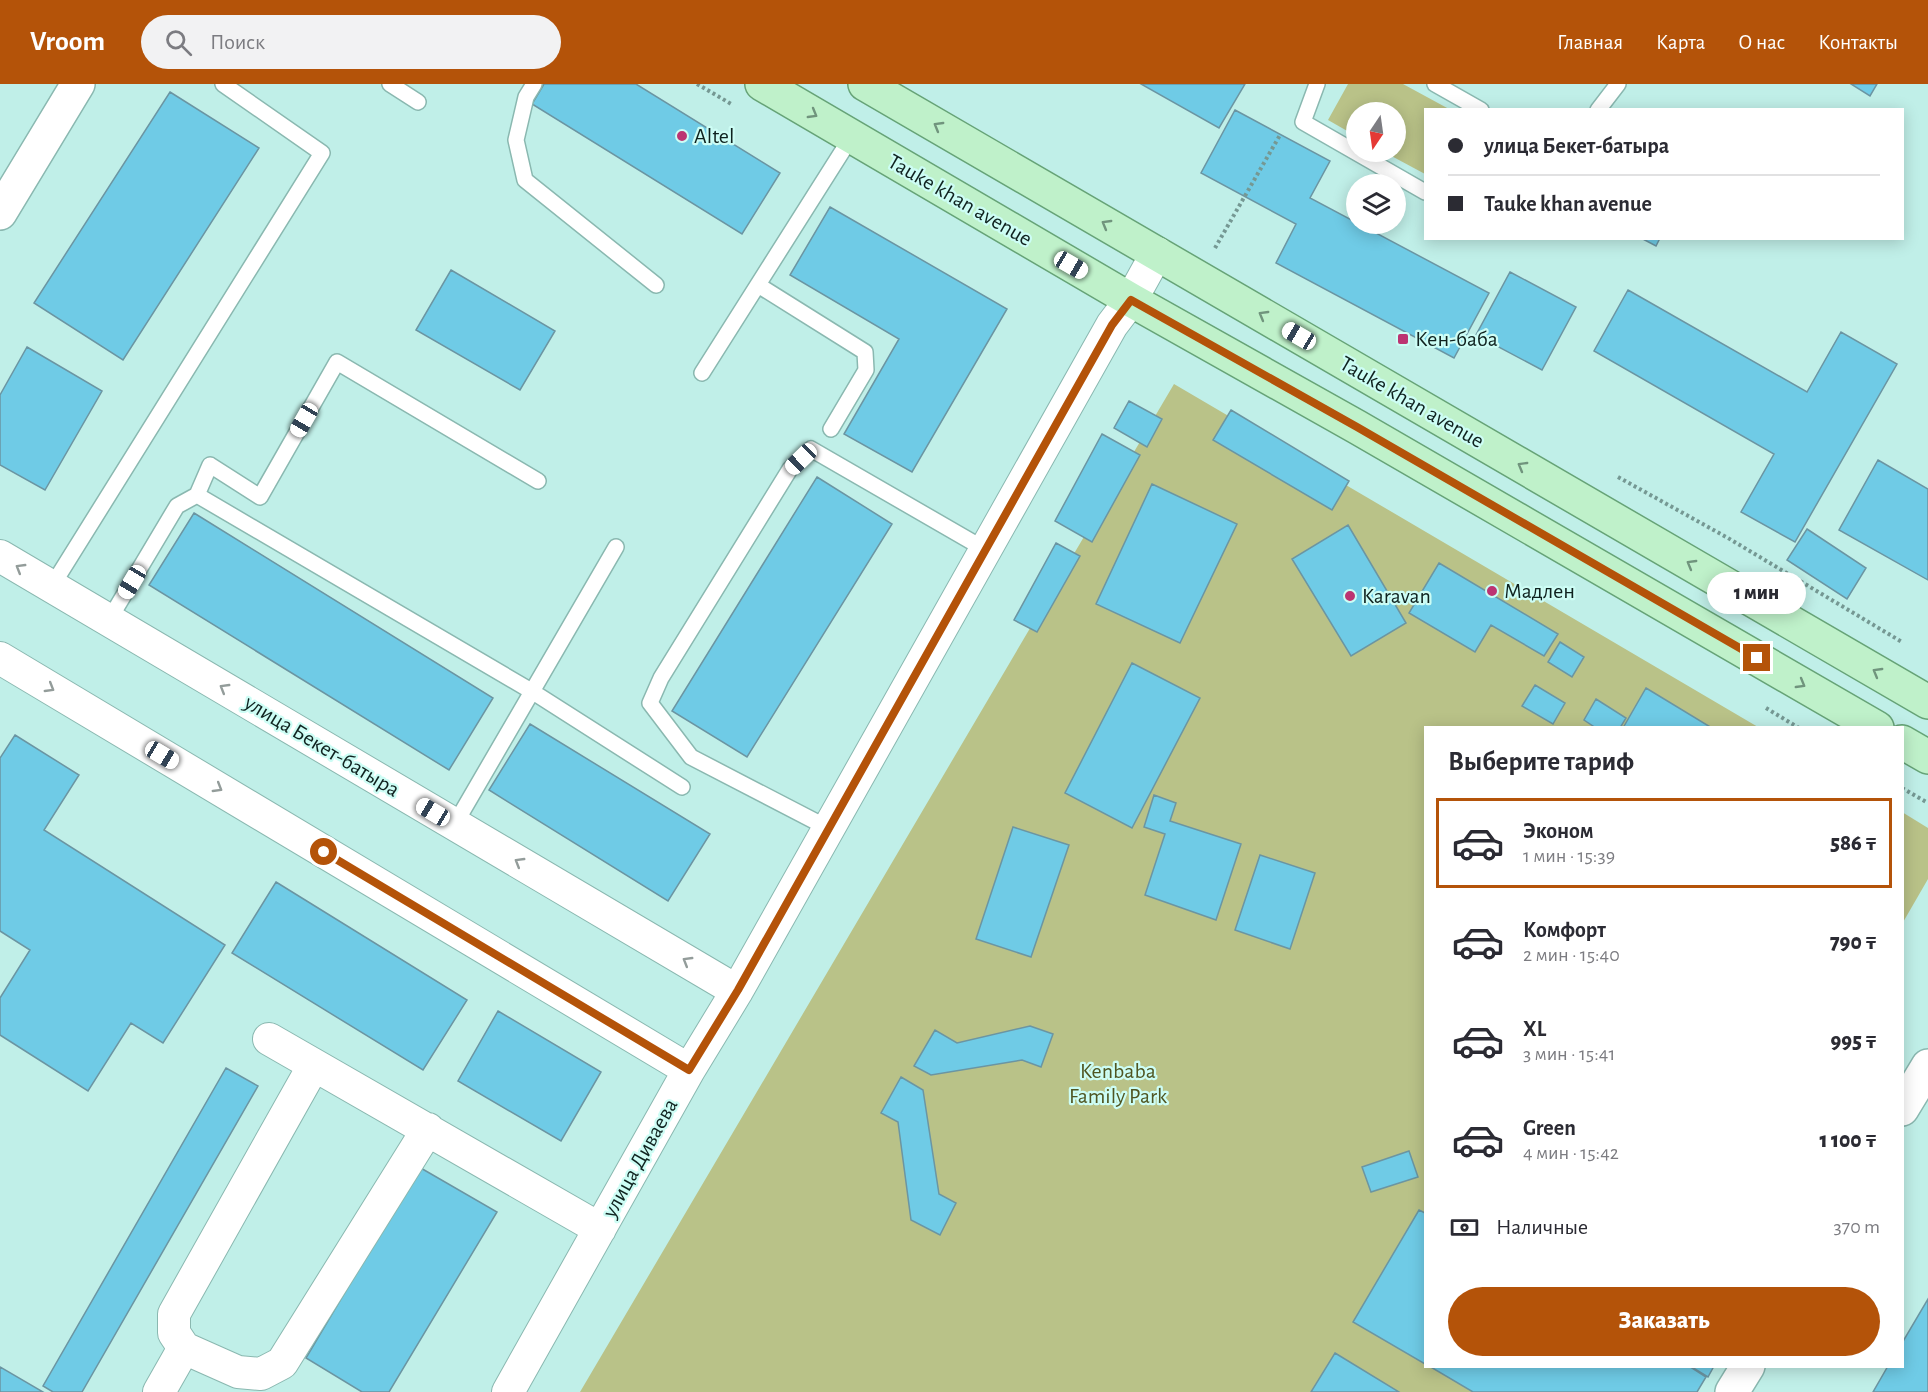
<!DOCTYPE html>
<html lang="ru">
<meta charset="utf-8">
<style>
:root{--surface:#fff;--page:#f2f2f3;--text:#2b2b33;--muted:#7c7c81;--line:#e1e1e2;--accent:#b45309}
body{margin:0;font-family:"Alegreya Sans",sans-serif;background:var(--page);color:var(--text);height:100vh;display:flex;flex-direction:column;font-size:22px;white-space:nowrap}
*{box-sizing:border-box;margin:0}
p{font-size:20px;color:var(--muted)}
.icon{flex:none;width:33px;height:33px;fill:none;stroke:currentColor;stroke-width:2;stroke-linecap:round;stroke-linejoin:round}
.map{position:relative;flex:1;overflow:hidden}
.panel{position:absolute;left:1424px;top:642px;width:480px;height:642px;display:flex;flex-direction:column;background:var(--surface);border-radius:0px;box-shadow:0 3px 15px #0003}
.panel>*{flex:none}
.top-card{position:absolute;left:1424px;top:24px;width:480px;height:132px;border-radius:0px;box-shadow:0 3px 15px #0003;display:grid;align-content:center;height:132px;padding:0 24px;background:var(--surface)}
.needle{width:39px;rotate:193deg}
.buttons{position:absolute;left:1346px;top:18px;display:grid;gap:12px}
.buttons a{display:grid;place-items:center;width:60px;height:60px;border-radius:50%;background:var(--surface);box-shadow:0 3px 15px #0003;font-size:30px}
.end{position:absolute;width:27px;height:27px;margin:-14px;border:8px solid #b45309;background:#fff;box-shadow:0 0 0 3px #fff}
.from{border-radius:50%}
.bubble{position:absolute;height:42px;border-radius:21px;background:var(--surface);box-shadow:0 3px 15px #0003;font-size:20px;font-weight:800;line-height:42px;text-align:center}
.car{position:absolute;width:18px;height:36px;margin:-18px -9px;border-radius:8px;box-shadow:0 0 4px 2px #0007;background:linear-gradient(#fff 24%,#345 0 40%,#fff 0 76%,#345 0 86%,#fff 0)}
.top-card b{display:flex;align-items:center;gap:21px;height:57px;font-size:22px}
.top-card b+b{border-top:2px solid var(--line)}
.top-card i{width:15px;height:15px;background:var(--text)}
ul{padding:0;list-style:none}
li{display:flex;align-items:center;gap:18px;height:90px;margin:0 12px 9px;padding:0 12px;border:3px solid transparent;border-radius:0px}
li div{flex:1}
li b{display:block;font-size:22px}
li em{font-style:normal;font-weight:800}
li.current{border-color:var(--accent)}
li>.icon{width:54px;height:54px;stroke-width:1.5}
h2{padding:0 24px;font-size:27px;line-height:72px}
.pay{display:flex;align-items:center;gap:15px;height:66px;padding:0 24px;font-size:22px}
.pay p{margin-inline-start:auto}
.cta{display:flex;gap:12px;margin-top:auto;padding:12px 24px}
.cta a{flex:1;height:69px;border-radius:36px;background:var(--accent);color:#fff;font-size:24px;font-weight:800;line-height:69px;text-align:center}
header{display:flex;align-items:center;gap:36px;box-sizing:border-box;height:84px;padding:0 30px;background:var(--accent);color:#fff}
header strong{font-size:28px}
nav{display:flex;gap:33px;margin-inline-start:auto;font-size:21px}
.search{width:420px;height:54px;background:var(--page);display:flex;align-items:center;gap:15px;box-sizing:border-box;padding:0 21px;border-radius:33px;color:var(--muted);font-size:22px}
.map>svg:first-child{display:block}
.green{fill:#b9c288}
.building{fill:#6fcbe6;stroke:#6b95a2;stroke-width:1.5}
.lines{fill:none;stroke-linecap:round;stroke-linejoin:round}
.service-casing{stroke:#8ab8b0;stroke-width:18}
.minor-casing{stroke:#8ab8b0;stroke-width:34}
.tertiary-casing{stroke:#8ab8b0;stroke-width:36}
.secondary-casing{stroke:#8ab8b0;stroke-width:36}
.primary-casing{stroke:#66a377;stroke-width:36}
.path{stroke:#759893;stroke-width:4;stroke-dasharray:3 3;stroke-linecap:butt}
.service{stroke:#fff;stroke-width:15}
.minor{stroke:#fff;stroke-width:32}
.tertiary{stroke:#fff;stroke-width:33}
.secondary{stroke:#fff;stroke-width:33}
.primary{stroke:#bff1ca;stroke-width:33}
.oneway{stroke:#70947d}
.oneway2{stroke:#939c9a}
.route{stroke:#b45309;stroke-width:8}
.poi-dot{fill:#bc3472;stroke:#cdfdf5;stroke-width:2}
.labels{text-anchor:middle;dominant-baseline:central;stroke-width:4.5;stroke-linejoin:round;paint-order:stroke}
.poi-label{font-size:22px;fill:#0f221f;stroke:#cdfdf5;text-anchor:start}
.street-label{font-size:22px;fill:#0f221f;stroke:#cdfdf5}
.park-label{font-size:22px;fill:#4f5521;stroke:#cdfdf5}
</style>
<header>
<strong>Vroom</strong>
<div class="search"><svg class="icon" aria-label="search" viewBox="0 0 24 24"><circle cx="10" cy="10" r="6"/><path d="M15 15l6 6"/></svg>Поиск</div>
<nav><a>Главная</a><a>Карта</a><a>О нас</a><a>Контакты</a></nav>
</header>
<div class="map">
<svg width="1928" height="1308" viewBox="0 0 1928 1308">
<rect width="100%" height="100%" fill="#c0efe8"/>
<path class="green" d="M1348 0H1403L1449 25 1425 26V90L1384 68H1395V28H1356V52L1328 36Z
M1174 300 1758 643 1425 644V1282L1645 1283 1630 1308H580Z
M1902 728 1928 744V795L1902 840Z"/>
<path class="building" d="M544 0H636L780 89 742 150 532 20Z
M1141 0H1245L1219 44Z
M1851 0H1877L1870 12Z
M170 8 259 64 123 276 34 219Z
M1235 26 1330 77 1310 114 1489 209 1454 274 1276 179 1296 140 1201 89Z
M830 123 1007 225 912 388 844 350 899 255 790 191Z
M1641 154H1660L1656 162Z
M451 186 555 247 520 306 416 246Z
M1510 188 1576 223 1542 286 1476 251Z
M1628 206 1807 308 1841 248 1897 280 1795 458 1741 428 1774 370 1594 267Z
M27 263 102 307 45 406 0 381V311Z
M1129 317 1162 335 1147 363 1114 344Z
M1231 326 1349 397 1332 426 1213 356Z
M1102 350 1140 371 1092 458 1055 437Z
M1878 376 1928 405V496L1839 446Z
M817 393 892 440 747 673 672 627Z
M1152 400 1237 440 1180 559 1096 520Z
M194 429 493 614 449 686 149 501Z
M1348 441 1406 539 1351 572 1292 475Z
M1807 445 1866 484 1847 515 1787 476Z
M1056 459 1080 472 1037 548 1014 536Z
M1439 479 1558 550 1544 572 1491 541 1475 568 1409 529Z
M1560 558 1584 573 1572 593 1548 578Z
M1132 579 1200 614 1132 744 1065 709Z
M1535 601 1565 619 1553 640 1522 622Z
M1646 604 1712 644H1623Z
M1596 615 1626 634 1620 644H1596L1584 636Z
M530 640 710 750 668 817 489 706Z
M15 651 79 691 44 746 225 861 163 959 131 939 88 1007 0 951V914L30 866 0 847V674Z
M1154 711 1176 719 1170 737 1241 760 1216 836 1145 811 1165 750 1144 743Z
M1013 743 1069 761 1031 873 976 855Z
M1260 771 1315 789 1290 865 1235 846Z
M276 798 467 916 423 986 232 869Z
M498 927 601 988 561 1057 458 997Z
M1030 942 1053 950 1041 983 1022 976 931 991 914 982 935 946 957 959Z
M226 984 258 1002 82 1308H53L43 1302Z
M901 993 923 1006 939 1110 956 1119 940 1151 911 1136 898 1038 881 1029Z
M1409 1067 1418 1093 1371 1108 1362 1083Z
M419 1083 497 1128 389 1308H362L306 1274Z
M1419 1126 1425 1129V1280L1353 1238Z
M1928 1215V1308H1873L1888 1282H1902V1259Z
M1335 1269 1399 1308H1311Z
M1429 1282H1689L1706 1293 1697 1308H1473Z
M1690 1282H1714L1708 1293Z
M0 1283 43 1308H0Z"/>
<g class="lines">
<defs>
<path id="service" d="M390 0 418 18
M534 0 526 13 516 56 525 96 656 201
M1317 0 1303 38 1425 108
M1435 0 1481 26
M1598 26 1618 0
M758 201 865 268 866 286 831 345
M702 289 852 52
M197 411 210 381 260 413 337 278 538 397
M52 502 322 69 223 0
M109 536 177 422 197 411 533 608 682 703
M455 740 616 463
M828 744 691 673 650 619 661 594 790 385 811 365 986 466"/>
<path id="minor" d="M0 472 737 907
M0 574 689 986
M269 955 600 1145
M184 1264 238 1288 261 1290 282 1279 428 1045
M159 1308 184 1264 174 1249V1230L314 981
M508 1308 689 986 737 907 1112 241 1131 216 1157 169"/>
<path id="tertiary" d="M0 129 78 0"/>
<path id="secondary" d="M1902 1025 1928 982
M1732 1308 1748 1282"/>
<path id="primary" d="M762 0 1131 216 1357 343 1877 644
M865 0 1928 618
M1902 658 1928 673"/>
</defs>
<use href="#service" class="service-casing"/>
<use href="#minor" class="minor-casing"/>
<use href="#tertiary" class="tertiary-casing"/>
<use href="#secondary" class="secondary-casing"/>
<use href="#primary" class="primary-casing"/>
<path class="path" d="M697 0 733 21
M1215 164 1280 51
M1618 393 1728 454 1902 558
M1766 624 1799 644
M1902 704 1928 719"/>
<use href="#service" class="service"/>
<use href="#minor" class="minor"/>
<use href="#tertiary" class="tertiary"/>
<use href="#secondary" class="secondary"/>
<use href="#primary" class="primary"/>
</g>
<defs><path id="oneway-chevron" d="M-2-3.5L2.5 0L-2 3.5" fill="none" stroke-width="1.6" stroke-linecap="round" stroke-linejoin="round" transform="scale(1.5)"/></defs>
<g class="oneway">
<use href="#oneway-chevron" transform="translate(813 30) rotate(30)"/>
<use href="#oneway-chevron" transform="translate(938 42) rotate(-150)"/>
<use href="#oneway-chevron" transform="translate(1106 140) rotate(-150)"/>
<use href="#oneway-chevron" transform="translate(1263 231) rotate(-150)"/>
<use href="#oneway-chevron" transform="translate(1522 382) rotate(-150)"/>
<use href="#oneway-chevron" transform="translate(1691 480) rotate(-150)"/>
<use href="#oneway-chevron" transform="translate(1877 588) rotate(-150)"/>
<use href="#oneway-chevron" transform="translate(1801 600) rotate(30)"/>
</g>
<g class="oneway2">
<use href="#oneway-chevron" transform="translate(20 484) rotate(-149)"/>
<use href="#oneway-chevron" transform="translate(50 604) rotate(31)"/>
<use href="#oneway-chevron" transform="translate(224 604) rotate(-149)"/>
<use href="#oneway-chevron" transform="translate(218 704) rotate(31)"/>
<use href="#oneway-chevron" transform="translate(519 778) rotate(-149)"/>
<use href="#oneway-chevron" transform="translate(687 877) rotate(-149)"/>
</g>
<g class="lines">
<path class="route" d="M324 768 689 986 738 906 1112 241 1131 216 1357 343 1757 574"/>
</g>
<g class="poi-dot">
<circle cx="682" cy="52" r="6"/>
<rect x="1397" y="249" width="12" height="12" rx="3"/>
<circle cx="1492" cy="507" r="6"/>
<circle cx="1350" cy="512" r="6"/>
</g>
<g class="labels">
<g class="poi-label">
<text x="694" y="52">Altel</text>
<text x="1415" y="255">Кен-баба</text>
<text x="1504" y="507">Мадлен</text>
<text x="1362" y="512">Karavan</text>
</g>
<g class="street-label">
<text transform="translate(960 116) rotate(30)">Tauke khan avenue</text>
<text transform="translate(1412 318) rotate(30)">Tauke khan avenue</text>
<text transform="translate(322 662) rotate(31)">улица Бекет-батыра</text>
<text transform="translate(640 1074) rotate(-61)">улица Диваева</text>
</g>
<g class="park-label">
<text x="1118" y="987">Kenbaba<tspan x="1118" dy="25">Family Park</tspan></text>
</g>
</g>
</svg>
<div class="buttons">
<a><svg class="needle" viewBox="-14 -14 28 28"><path d="M0-13l5 13h-10z" fill="#e53935"/><path d="M0 13l5-13h-10z" fill="#7c7c81"/></svg></a>
<a><svg class="icon" aria-label="layers" viewBox="0 0 24 24"><path d="M12 4l9 5-9 5-9-5zM3 14l9 5 9-5"/></svg></a>
</div>
<i class="end from" style="left:324px;top:768px"></i>
<i class="end" style="left:1757px;top:574px"></i>
<div class="bubble" style="left:1707px;top:488px;width:99px">1 мин</div>
<i class="car" style="left:1071px;top:181px;rotate:120deg"></i>
<i class="car" style="left:1299px;top:252px;rotate:300deg"></i>
<i class="car" style="left:304px;top:336px;rotate:210deg"></i>
<i class="car" style="left:801px;top:375px;rotate:226deg"></i>
<i class="car" style="left:132px;top:498px;rotate:211deg"></i>
<i class="car" style="left:162px;top:671px;rotate:121deg"></i>
<i class="car" style="left:433px;top:728px;rotate:301deg"></i>
<div class="top-card">
<b><i class="from"></i>улица Бекет-батыра</b>
<b><i></i>Tauke khan avenue</b>
</div>
<section class="panel">
<h2>Выберите тариф</h2>
<ul>
<li class="current"><svg class="icon" aria-label="car" viewBox="0 0 24 24"><path d="M5 17H2v-5l4-1 3-4h7l3 4 3 1v5h-3M9 17h6M6 11h13"/><circle cx="7" cy="17" r="2"/><circle cx="17" cy="17" r="2"/></svg><div><b>Эконом</b><p>1 мин · 15:39</p></div><em>586 ₸</em></li>
<li><svg class="icon" aria-label="car" viewBox="0 0 24 24"><path d="M5 17H2v-5l4-1 3-4h7l3 4 3 1v5h-3M9 17h6M6 11h13"/><circle cx="7" cy="17" r="2"/><circle cx="17" cy="17" r="2"/></svg><div><b>Комфорт</b><p>2 мин · 15:40</p></div><em>790 ₸</em></li>
<li><svg class="icon" aria-label="car" viewBox="0 0 24 24"><path d="M5 17H2v-5l4-1 3-4h7l3 4 3 1v5h-3M9 17h6M6 11h13"/><circle cx="7" cy="17" r="2"/><circle cx="17" cy="17" r="2"/></svg><div><b>XL</b><p>3 мин · 15:41</p></div><em>995 ₸</em></li>
<li><svg class="icon" aria-label="car" viewBox="0 0 24 24"><path d="M5 17H2v-5l4-1 3-4h7l3 4 3 1v5h-3M9 17h6M6 11h13"/><circle cx="7" cy="17" r="2"/><circle cx="17" cy="17" r="2"/></svg><div><b>Green</b><p>4 мин · 15:42</p></div><em>1 100 ₸</em></li>
</ul>
<div class="pay"><svg class="icon" aria-label="cash" viewBox="0 0 24 24"><path d="M3 7h18v10H3z"/><circle cx="12" cy="12" r="2"/></svg>Наличные<p>370 m</p></div>
<div class="cta"><a>Заказать</a></div>
</section>
</div>
